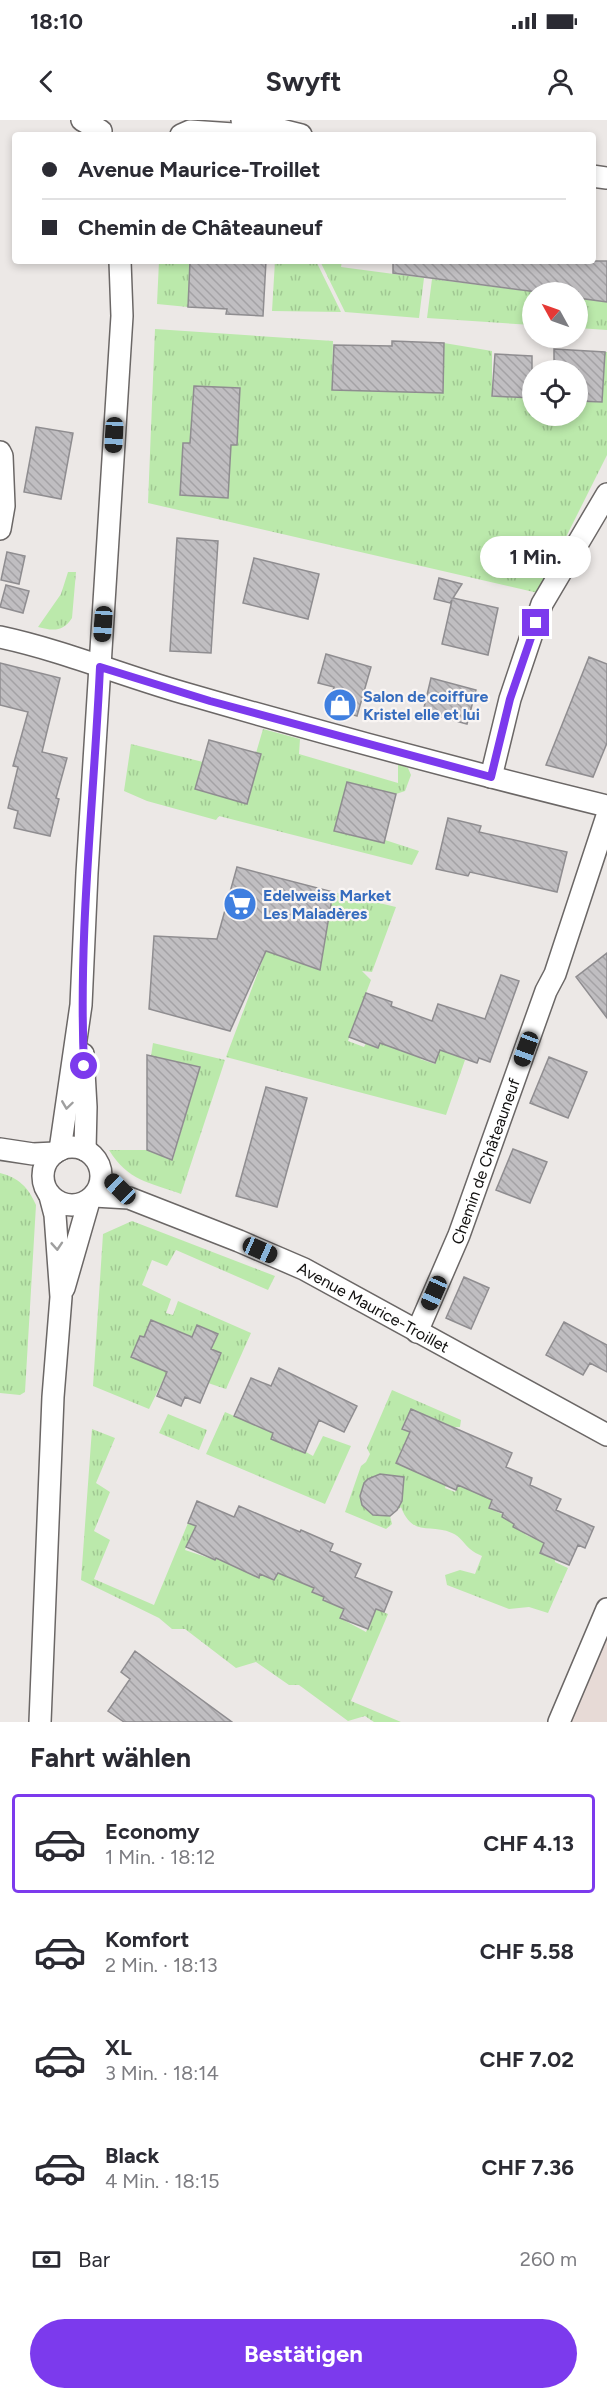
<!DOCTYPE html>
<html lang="de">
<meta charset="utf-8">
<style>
:root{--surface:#fff;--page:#f7f7f7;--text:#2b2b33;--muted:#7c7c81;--line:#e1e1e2;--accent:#7c3aed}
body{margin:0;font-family:Figtree,sans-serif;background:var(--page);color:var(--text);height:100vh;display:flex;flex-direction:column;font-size:22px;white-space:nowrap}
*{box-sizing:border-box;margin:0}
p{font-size:20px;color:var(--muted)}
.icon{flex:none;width:33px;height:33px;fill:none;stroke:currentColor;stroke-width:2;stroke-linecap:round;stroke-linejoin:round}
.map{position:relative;height:1602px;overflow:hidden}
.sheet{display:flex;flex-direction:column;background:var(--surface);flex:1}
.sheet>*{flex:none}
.banner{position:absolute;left:12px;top:12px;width:584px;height:132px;border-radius:6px;box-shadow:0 3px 9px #0003;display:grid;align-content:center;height:132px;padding:0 30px;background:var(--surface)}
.needle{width:39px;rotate:310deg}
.tools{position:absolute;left:522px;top:162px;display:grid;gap:12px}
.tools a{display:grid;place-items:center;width:66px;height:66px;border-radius:50%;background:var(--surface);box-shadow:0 3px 9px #0003;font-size:30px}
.end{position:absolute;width:27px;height:27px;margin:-14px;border:8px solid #7c3aed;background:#fff;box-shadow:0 0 0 3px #fff}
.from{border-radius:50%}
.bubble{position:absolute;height:42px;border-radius:21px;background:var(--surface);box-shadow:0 3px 9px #0003;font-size:20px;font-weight:700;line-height:42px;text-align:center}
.car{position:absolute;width:18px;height:36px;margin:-18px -9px;border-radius:8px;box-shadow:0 0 4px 2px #0007;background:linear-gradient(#222 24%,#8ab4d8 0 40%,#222 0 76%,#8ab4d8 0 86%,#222 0)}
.banner b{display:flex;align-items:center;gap:21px;height:57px;font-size:22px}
.banner b+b{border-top:2px solid var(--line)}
.banner i{width:15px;height:15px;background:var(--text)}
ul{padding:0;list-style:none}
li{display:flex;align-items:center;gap:18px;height:99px;margin:0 12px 9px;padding:0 18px;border:3px solid transparent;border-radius:6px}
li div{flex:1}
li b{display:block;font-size:22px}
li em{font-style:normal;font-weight:700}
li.active{border-color:var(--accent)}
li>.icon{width:54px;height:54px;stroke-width:1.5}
h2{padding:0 30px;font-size:27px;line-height:72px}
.pay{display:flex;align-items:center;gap:15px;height:66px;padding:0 30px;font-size:22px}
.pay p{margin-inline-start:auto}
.button{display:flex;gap:12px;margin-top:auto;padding:12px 30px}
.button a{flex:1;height:69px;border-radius:36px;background:var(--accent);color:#fff;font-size:24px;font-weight:700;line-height:69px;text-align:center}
.status{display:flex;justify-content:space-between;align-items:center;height:42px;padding:0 30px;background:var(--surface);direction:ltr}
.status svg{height:16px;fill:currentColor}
header{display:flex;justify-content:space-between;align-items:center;height:78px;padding:0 30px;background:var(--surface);font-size:27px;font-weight:700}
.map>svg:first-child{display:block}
.built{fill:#e7dad6}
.grass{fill:url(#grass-tufts)}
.building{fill:url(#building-back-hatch);stroke:#8f8d90;stroke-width:1.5}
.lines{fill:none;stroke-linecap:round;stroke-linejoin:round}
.street-casing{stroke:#6b6766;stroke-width:24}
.street{stroke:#fff;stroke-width:21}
.oneway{stroke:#9f9f9f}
.route{stroke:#7c3aed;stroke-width:8}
.labels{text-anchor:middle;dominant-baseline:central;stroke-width:4.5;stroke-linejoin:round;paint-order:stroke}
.shop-label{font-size:16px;font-weight:bold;fill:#366cbe;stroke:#f9f5f3;text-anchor:start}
.street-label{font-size:16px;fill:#100f0e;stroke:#f9f5f3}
</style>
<div class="status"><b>18:10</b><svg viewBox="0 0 49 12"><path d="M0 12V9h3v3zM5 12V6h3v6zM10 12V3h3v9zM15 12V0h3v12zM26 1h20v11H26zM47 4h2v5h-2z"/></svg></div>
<header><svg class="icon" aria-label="back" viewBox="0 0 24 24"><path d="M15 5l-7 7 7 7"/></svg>Swyft<svg class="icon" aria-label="person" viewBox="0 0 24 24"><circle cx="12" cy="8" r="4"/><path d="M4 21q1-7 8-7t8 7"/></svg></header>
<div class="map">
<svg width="607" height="1602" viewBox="0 0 607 1602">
<defs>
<pattern id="grass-tufts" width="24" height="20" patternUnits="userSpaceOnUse" patternTransform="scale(1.5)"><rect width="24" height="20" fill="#bbe9ab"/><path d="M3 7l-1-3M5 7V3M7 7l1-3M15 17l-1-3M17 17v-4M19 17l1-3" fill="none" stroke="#a0c792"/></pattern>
<pattern id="building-back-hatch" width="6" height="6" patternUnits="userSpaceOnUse" patternTransform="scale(1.5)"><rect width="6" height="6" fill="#c0bec1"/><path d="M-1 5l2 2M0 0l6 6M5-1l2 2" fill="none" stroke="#a4a2a5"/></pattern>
</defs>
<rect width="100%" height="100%" fill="#ece8e6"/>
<path class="built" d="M607 1489V1602H559Z"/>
<path class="grass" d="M159 141H190L188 187 157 184Z
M275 141H316L341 192 272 191Z
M320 141H342L341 147 424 158 419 198 345 192Z
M432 159 537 172H532V205L427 198Z
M578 178 607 182V210L578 208Z
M155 209 333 221 332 269 443 272 444 223 492 231V276L532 278V296H578V281L602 282 605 232H607V335L538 473 148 383Z
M68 452H76L72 498C63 512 53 511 38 507L61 474Z
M263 609 300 619 299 634 398 663V644L408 648 411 655 405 671 396 674 347 662 334 711 383 723 385 720 419 731 412 745 219 696 216 700 147 681 124 671 131 624 203 642 195 669 247 683 256 633Z
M333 772 396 787 372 852 362 851 371 860 348 921 364 927 366 923 378 928 380 923 422 934 420 939 435 944 442 924 451 933 465 940 446 995 226 937 266 831 320 850Z
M153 923 225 940 181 1074C149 1062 128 1061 109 1030H147L173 1039 200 947 151 936Z
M0 1053C19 1058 28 1067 36 1085L25 1272 20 1275 0 1273Z
M132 1101 275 1156 268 1170 176 1130 167 1146 152 1140 142 1165 171 1179 166 1193 173 1195 178 1181 251 1213 226 1269 208 1263 221 1233 211 1229 218 1215 197 1205 192 1217 152 1200 144 1217 140 1216 131 1237 167 1252 149 1289 93 1266 103 1114Z
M392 1270 461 1300 460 1307 402 1309 410 1312 400 1333 415 1340 446 1365 445 1368 455 1372 460 1362 495 1373 489 1388 516 1401 526 1415 538 1420 541 1414 555 1439V1442L568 1448 548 1493 529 1487 509 1489 447 1465 445 1455 460 1450 475 1454 482 1436C478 1434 473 1432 470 1429 463 1423 461 1417 452 1413 430 1403 413 1418 401 1387L390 1396 392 1404 386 1409 345 1392 361 1346 366 1342 370 1334 367 1328Z
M225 1292 273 1313 313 1336 323 1316 351 1326 325 1384 206 1334Z
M168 1294 207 1310 199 1330 159 1313Z
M92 1309 115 1318 96 1363 110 1372 94 1411 110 1420 94 1459 154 1485 188 1403 196 1406 185 1430 215 1440 222 1424 260 1454 274 1460 281 1446 315 1465 312 1472 324 1477 323 1480 337 1486 341 1480 346 1483 340 1498 366 1512 376 1489 388 1494 351 1581 401 1602H374L365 1596 348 1601 299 1565H289L256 1542 236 1548 185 1509H172L159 1498 81 1460Z"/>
<path class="building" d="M190 141H266L263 196 226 194 227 189 188 187Z
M393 141H607V182L578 178V172H537L393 153Z
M392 221 444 223 443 273 332 270 334 225 392 226Z
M554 229 605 232 602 282 578 281V250H554Z
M495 234 532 236V278L492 276Z
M194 266 240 268 237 325H231L228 378 180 375 183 323H190Z
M36 307 73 313 61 379 24 372Z
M177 418 218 421 211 533 170 531Z
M7 432 25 436 19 464 1 460Z
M254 438 319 454 308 499 243 483Z
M439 458 462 464 453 478 498 488 488 535 442 524 452 480 450 483 434 479Z
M6 465 29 471 23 493 0 487Z
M326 534 371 547 357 596 328 587 334 567 318 563Z
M589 537 607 544V623L593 657 546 645Z
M0 543 60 558 42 632 67 638 56 678 59 679 50 716 14 708 18 691 8 688 18 647 13 646 28 592 0 585Z
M431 558 476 570 467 604 423 592Z
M209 620 261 634 247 684 195 669Z
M347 662 396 674 384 723 334 711Z
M448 698 481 706 479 712 567 732 557 772 470 752 468 756 436 749Z
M237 747 333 772 320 850 266 831 230 911 149 889 154 816 217 819Z
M607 833V898L576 857Z
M501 855 519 861 490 942 479 938 477 943 440 930 435 943 380 923 378 928 349 917 366 873 392 882 391 886 432 901 438 884 485 899Z
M147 935 200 947 172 1040 147 1030Z
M549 937 587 952 568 998 530 983Z
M266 967 307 978 277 1087 236 1076Z
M513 1029 547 1042 530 1083 496 1070Z
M464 1157 489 1168 471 1209 446 1198Z
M151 1200 192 1217 197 1205 218 1214 211 1229 221 1233 200 1283 185 1277 181 1286 157 1276 167 1252 131 1237 140 1216 144 1217Z
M564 1202 607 1225V1252L590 1243 583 1255 546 1235Z
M279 1248 357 1286 344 1312 319 1300 305 1333 271 1319 273 1313 234 1296 251 1258 271 1266Z
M411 1289 512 1333 506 1347 532 1358 530 1365 561 1379 556 1390 594 1407 585 1428 578 1425 569 1445 540 1433 544 1423 513 1407 514 1404 502 1397 503 1393 489 1388 492 1380 458 1365 456 1370 396 1343 410 1312 402 1309Z
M380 1354 404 1357 402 1381 397 1390 390 1396 373 1395 362 1385 360 1376 364 1363 368 1359Z
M197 1381 234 1397 239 1386 300 1412 301 1410 333 1424 330 1431 361 1444 355 1457 392 1472 384 1492 376 1489 368 1509 340 1498 344 1489 323 1480 324 1477 312 1472 314 1468 278 1453 274 1460 260 1454 259 1458 216 1438 215 1440 186 1427 196 1406 188 1403Z
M135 1531 232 1602H124L108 1591 130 1559 121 1552Z"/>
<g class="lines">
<defs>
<g id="street">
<path d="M82 0 101 11"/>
<path d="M242 0 301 15"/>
<path d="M181 15 190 11 248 15"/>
<path d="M592 56 607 58"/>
<path d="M0 332 2 336 4 386 0 409"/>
<path d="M0 517C65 531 126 557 191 575 329 615 468 652 607 686"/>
<path d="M491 657 510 579 542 484 607 374"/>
<path d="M83 934 86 987 85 1030"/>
<circle cx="72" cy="1056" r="29"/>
<path d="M0 1029 33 1034 55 1033"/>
<path d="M60 1030 81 885 87 753 122 196 120 141"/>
<path id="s1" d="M94 1076 129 1078 239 1121 304 1149 607 1315"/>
<path d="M64 1168 89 1081"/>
<path id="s2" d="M417 1212 459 1115 546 871 555 854 607 696"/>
<path d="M40 1602 53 1277 61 1177 55 1095 50 1076"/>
<path d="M559 1602 607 1489"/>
</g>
</defs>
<use href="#street" class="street-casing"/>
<use href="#street" class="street"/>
</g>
<defs><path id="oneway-chevron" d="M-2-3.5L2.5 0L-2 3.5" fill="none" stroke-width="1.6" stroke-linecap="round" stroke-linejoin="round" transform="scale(1.5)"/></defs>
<g class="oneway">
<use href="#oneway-chevron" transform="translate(67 985) rotate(98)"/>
<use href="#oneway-chevron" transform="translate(57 1126) rotate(86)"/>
</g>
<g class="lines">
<path class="route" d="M84 946C78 813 94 680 100 547L210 581 491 657 510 579 536 503"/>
</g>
<defs>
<symbol id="shop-disc" viewBox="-11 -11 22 22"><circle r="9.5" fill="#3f7fe0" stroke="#f9f5f3"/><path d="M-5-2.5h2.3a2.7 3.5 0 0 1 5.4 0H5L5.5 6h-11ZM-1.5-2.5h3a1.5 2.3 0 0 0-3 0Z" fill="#fff"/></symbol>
<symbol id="supermarket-disc" viewBox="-11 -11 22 22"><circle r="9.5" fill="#3f7fe0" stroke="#f9f5f3"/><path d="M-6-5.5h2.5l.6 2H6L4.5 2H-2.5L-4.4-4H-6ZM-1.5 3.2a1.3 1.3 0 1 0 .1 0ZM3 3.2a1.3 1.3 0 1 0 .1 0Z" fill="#fff"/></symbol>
</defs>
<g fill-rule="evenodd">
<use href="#shop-disc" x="321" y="566" width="38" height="38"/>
<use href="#supermarket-disc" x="221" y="765" width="38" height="38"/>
</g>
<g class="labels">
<g class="shop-label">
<text x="363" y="576">Salon de coiffure<tspan x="363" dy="18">Kristel elle et lui</tspan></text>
<text x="263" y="775">Edelweiss Market<tspan x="263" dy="18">Les Maladères</tspan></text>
</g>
<g class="street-label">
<text stroke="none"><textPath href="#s2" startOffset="184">Chemin de Châteauneuf</textPath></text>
<text stroke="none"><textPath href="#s1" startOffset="303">Avenue Maurice-Troillet</textPath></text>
</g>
</g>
</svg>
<div class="tools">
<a><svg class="needle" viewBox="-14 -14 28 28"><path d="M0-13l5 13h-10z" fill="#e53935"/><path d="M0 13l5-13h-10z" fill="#7c7c81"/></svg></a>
<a><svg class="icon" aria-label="locate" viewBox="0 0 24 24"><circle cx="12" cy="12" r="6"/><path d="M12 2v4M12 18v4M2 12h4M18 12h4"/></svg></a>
</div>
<i class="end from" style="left:84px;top:946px"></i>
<i class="end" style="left:536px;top:503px"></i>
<div class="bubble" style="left:480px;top:416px;width:111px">1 Min.</div>
<i class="car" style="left:114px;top:315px;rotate:183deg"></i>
<i class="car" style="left:103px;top:504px;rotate:184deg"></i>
<i class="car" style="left:526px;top:929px;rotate:200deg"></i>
<i class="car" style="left:120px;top:1069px;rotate:314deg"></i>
<i class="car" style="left:260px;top:1130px;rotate:114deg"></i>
<i class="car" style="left:434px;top:1173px;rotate:204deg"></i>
<div class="banner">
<b><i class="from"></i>Avenue Maurice-Troillet</b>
<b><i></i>Chemin de Châteauneuf</b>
</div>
</div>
<section class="sheet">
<h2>Fahrt wählen</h2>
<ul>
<li class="active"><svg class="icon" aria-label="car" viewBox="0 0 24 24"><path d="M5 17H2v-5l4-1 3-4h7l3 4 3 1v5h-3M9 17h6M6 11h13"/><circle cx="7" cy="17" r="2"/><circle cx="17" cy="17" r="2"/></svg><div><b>Economy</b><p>1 Min. · 18:12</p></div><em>CHF 4.13</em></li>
<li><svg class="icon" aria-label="car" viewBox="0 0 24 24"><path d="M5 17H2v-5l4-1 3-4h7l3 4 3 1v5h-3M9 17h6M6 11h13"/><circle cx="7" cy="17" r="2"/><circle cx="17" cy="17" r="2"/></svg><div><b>Komfort</b><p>2 Min. · 18:13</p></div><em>CHF 5.58</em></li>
<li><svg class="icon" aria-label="car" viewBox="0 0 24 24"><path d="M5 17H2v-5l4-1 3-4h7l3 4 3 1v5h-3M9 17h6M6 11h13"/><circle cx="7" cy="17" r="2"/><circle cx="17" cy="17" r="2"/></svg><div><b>XL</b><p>3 Min. · 18:14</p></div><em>CHF 7.02</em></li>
<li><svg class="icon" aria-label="car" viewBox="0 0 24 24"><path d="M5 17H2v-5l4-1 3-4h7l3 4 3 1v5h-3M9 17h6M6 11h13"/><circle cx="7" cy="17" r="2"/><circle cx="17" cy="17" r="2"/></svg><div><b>Black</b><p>4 Min. · 18:15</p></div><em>CHF 7.36</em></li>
</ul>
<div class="pay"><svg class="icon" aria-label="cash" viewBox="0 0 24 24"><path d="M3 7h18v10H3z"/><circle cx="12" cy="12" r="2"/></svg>Bar<p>260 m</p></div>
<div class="button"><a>Bestätigen</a></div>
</section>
